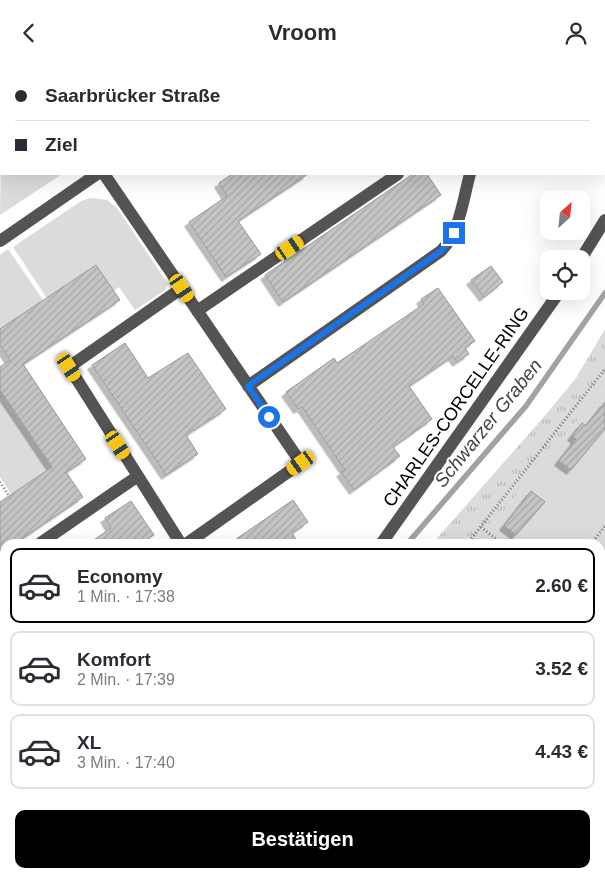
<!DOCTYPE html>
<html lang="de">
<meta charset="utf-8">
<style>
:root{--surface:#fff;--page:#f2f2f3;--text:#2b2b33;--muted:#7c7c81;--line:#e1e1e2;--accent:#000}
body{margin:0;font-family:Arial,sans-serif;background:var(--page);color:var(--text);height:100vh;display:flex;flex-direction:column;font-size:19px;white-space:nowrap}
*{box-sizing:border-box;margin:0}
p{font-size:16px;color:var(--muted)}
.icon{flex:none;width:28px;height:28px;fill:none;stroke:currentColor;stroke-width:2;stroke-linecap:round;stroke-linejoin:round}
.map{position:relative;flex:1;overflow:hidden}
.panel{position:absolute;left:0px;top:474px;width:605px;height:339px;display:flex;flex-direction:column;background:var(--surface);border-radius:15px 15px 0 0;box-shadow:0 5px 20px #0002}
.panel>*{flex:none}
.top-card{position:absolute;left:0px;top:0px;width:605px;height:110px;box-shadow:0 5px 20px #0002;display:grid;align-content:center;height:110px;padding:0 15px;background:var(--surface)}
.needle{width:32px;rotate:27deg}
.fabs{position:absolute;left:540px;top:125px;display:grid;gap:10px}
.fabs a{display:grid;place-items:center;width:50px;height:50px;border-radius:10px;background:var(--surface);box-shadow:0 5px 20px #0002;font-size:25px}
.end{position:absolute;width:22px;height:22px;margin:-11px;border:6px solid #1a73e8;background:#fff;box-shadow:0 0 0 2px #fff}
.from{border-radius:50%}
.car{position:absolute;width:15px;height:30px;margin:-15px -8px;border-radius:6px;box-shadow:0 0 4px 1px #0007;background:linear-gradient(#f5c518 24%,#345 0 40%,#f5c518 0 76%,#345 0 86%,#f5c518 0)}
.top-card b{display:flex;align-items:center;gap:18px;height:48px;font-size:19px}
.top-card b+b{border-top:1px solid var(--line)}
.top-card i{width:12px;height:12px;background:var(--text)}
ul{padding:9px 0 0;list-style:none}
li{display:flex;align-items:center;gap:15px;height:75px;margin:0 10px 8px;padding:0 5px;border:2px solid var(--line);border-radius:10px}
li div{flex:1}
li b{display:block;font-size:19px}
li em{font-style:normal;font-weight:700}
li.current{border-color:var(--accent)}
li>.icon{width:45px;height:45px;stroke-width:1.5}
.cta{display:flex;gap:10px;margin-top:auto;padding:10px 15px}
.cta a{flex:1;height:58px;border-radius:10px;background:var(--accent);color:#fff;font-size:20px;font-weight:700;line-height:58px;text-align:center}
header{display:flex;justify-content:space-between;align-items:center;height:65px;padding:0 15px;background:var(--surface);font-size:22px;font-weight:700}
.map>svg:first-child{display:block}
.green{fill:#dbdbdb}
.park{fill:url(#park-tufts)}
.lines{fill:none;stroke-linecap:round;stroke-linejoin:round}
.stream{stroke:#a2a2a2;stroke-width:5.5}
.building{fill:url(#building-hatch);stroke:#989898;filter:url(#shadow)}
.path{stroke:#767676;stroke-width:3;stroke-dasharray:1 2.5;stroke-linecap:butt}
.minor{stroke:#545454;stroke-width:12}
.route{stroke:#1a73e8;stroke-width:6}
.labels{text-anchor:middle;dominant-baseline:central;stroke-width:4;stroke-linejoin:round;paint-order:stroke}
.street-label{font-size:18px;fill:#000;stroke:#fff}
.water-label{font-size:19px;font-style:italic;fill:#434343;stroke:#fff}
</style>
<header><svg class="icon" aria-label="back" viewBox="0 0 24 24"><path d="M15 5l-7 7 7 7"/></svg>Vroom<svg class="icon" aria-label="person" viewBox="0 0 24 24"><circle cx="12" cy="8" r="4"/><path d="M4 21q1-7 8-7t8 7"/></svg></header>
<div class="map">
<svg width="605" height="812" viewBox="0 0 605 812">
<defs>
<pattern id="park-tufts" width="24" height="20" patternUnits="userSpaceOnUse" patternTransform="scale(1.25)"><rect width="24" height="20" fill="#dbdbdb"/><path d="M3 7l-1-3M5 7V3M7 7l1-3M15 17l-1-3M17 17v-4M19 17l1-3" fill="none" stroke="#bababa"/></pattern>
<pattern id="building-hatch" width="6" height="6" patternUnits="userSpaceOnUse" patternTransform="scale(1.25)"><rect width="6" height="6" fill="#c4c4c4"/><path d="M-1 1l2-2M0 6l6-6M5 7l2-2" fill="none" stroke="#a7a7a7"/></pattern>
<filter id="shadow"><feDropShadow dx="-4.5" dy="4.5" stdDeviation="0" flood-color="#0004"/></filter>
</defs>
<rect width="100%" height="100%" fill="#fff"/>
<path class="green" d="M1 80V109H62L0 150Z
M90 133 107 135 117 143 168 219 165 225 135 245 119 222 114 226 96 200 47 233 13 182 81 136Z
M8 184 43 235 0 264V190Z
M605 321V812H256L250 808H600V479H477Z
M0 325 52 402 11 429 0 412Z"/>
<path class="park" d="M605 264V321L477 479H432L542 354 576 313Z
M167 808H250L256 812H164Z"/>
<g class="lines">
<path class="stream" d="M407 479 526 341 605 228
M144 812 148 808"/>
</g>
<path class="building" d="M232 109H308L238 156 261 189 226 212 189 157 227 131 219 118Z
M413 109H427L441 130 283 237 265 210Z
M96 200 120 235 23 299 86 394 66 407 83 432 14 479H5V484L0 488V437L52 402 0 325V302L10 295 0 280V264Z
M491 201 503 217 484 232 471 215Z
M438 223 475 276 465 283 469 289 457 297 453 291 409 321 432 354 393 382 400 391 354 425 341 407 345 405 302 342 298 344 286 327 334 293 337 298 424 239 421 234Z
M125 278 148 313 188 288 226 344 186 370 198 389 166 410 92 300Z
M605 337V364L571 405 559 396 576 374 572 371 582 358 586 361Z
M531 426 545 437 516 470 504 461Z
M293 435 308 457 292 468 299 479H229Z
M131 436 154 470 140 479H88L111 463 105 453Z"/>
<g class="lines">
<path class="path" d="M0 417 9 431
M481 462 502 479
M467 479 605 304
M591 479 605 461
M600 560 605 564
M600 709 605 703
M391 808 397 812
M183 812 189 808
M322 812 325 808
M517 812 520 808"/>
<path class="minor" d="M47 0V1
M330 0V1
M28 1 31 0
M253 1 254 0
M381 1V0
M0 15 1 14
M104 109 301 398 186 479
M0 176 97 109
M581 194 605 155
M197 246 398 109
M248 321 441 186C460 167 463 134 470 109
M39 479 138 411
M181 479 69 302 182 223
M381 479 560 226
M0 506 5 502
M0 609 5 606
M0 700 5 708
M61 812 62 808
M113 812 117 808"/>
</g>
<g class="lines">
<path class="route" d="M269 352 248 321 441 186 448 178 454 168"/>
</g>
<g class="labels">
<g class="street-label">
<text transform="translate(456 342) rotate(-55)">CHARLES-CORCELLE-RING</text>
</g>
<g class="water-label">
<text transform="translate(488 358) rotate(-51)">Schwarzer Graben</text>
</g>
</g>
</svg>
<div class="fabs">
<a><svg class="needle" viewBox="-14 -14 28 28"><path d="M0-13l5 13h-10z" fill="#e53935"/><path d="M0 13l5-13h-10z" fill="#7c7c81"/></svg></a>
<a><svg class="icon" aria-label="locate" viewBox="0 0 24 24"><circle cx="12" cy="12" r="6"/><path d="M12 2v4M12 18v4M2 12h4M18 12h4"/></svg></a>
</div>
<i class="end from" style="left:269px;top:352px"></i>
<i class="end" style="left:454px;top:168px"></i>
<i class="car" style="left:290px;top:183px;rotate:56deg"></i>
<i class="car" style="left:182px;top:223px;rotate:146deg"></i>
<i class="car" style="left:69px;top:302px;rotate:147deg"></i>
<i class="car" style="left:118px;top:380px;rotate:147deg"></i>
<i class="car" style="left:301px;top:398px;rotate:235deg"></i>
<div class="top-card">
<b><i class="from"></i>Saarbrücker Straße</b>
<b><i></i>Ziel</b>
</div>
<section class="panel">
<ul>
<li class="current"><svg class="icon" aria-label="car" viewBox="0 0 24 24"><path d="M5 17H2v-5l4-1 3-4h7l3 4 3 1v5h-3M9 17h6M6 11h13"/><circle cx="7" cy="17" r="2"/><circle cx="17" cy="17" r="2"/></svg><div><b>Economy</b><p>1 Min. · 17:38</p></div><em>2.60 €</em></li>
<li><svg class="icon" aria-label="car" viewBox="0 0 24 24"><path d="M5 17H2v-5l4-1 3-4h7l3 4 3 1v5h-3M9 17h6M6 11h13"/><circle cx="7" cy="17" r="2"/><circle cx="17" cy="17" r="2"/></svg><div><b>Komfort</b><p>2 Min. · 17:39</p></div><em>3.52 €</em></li>
<li><svg class="icon" aria-label="car" viewBox="0 0 24 24"><path d="M5 17H2v-5l4-1 3-4h7l3 4 3 1v5h-3M9 17h6M6 11h13"/><circle cx="7" cy="17" r="2"/><circle cx="17" cy="17" r="2"/></svg><div><b>XL</b><p>3 Min. · 17:40</p></div><em>4.43 €</em></li>
</ul>
<div class="cta"><a>Bestätigen</a></div>
</section>
</div>
